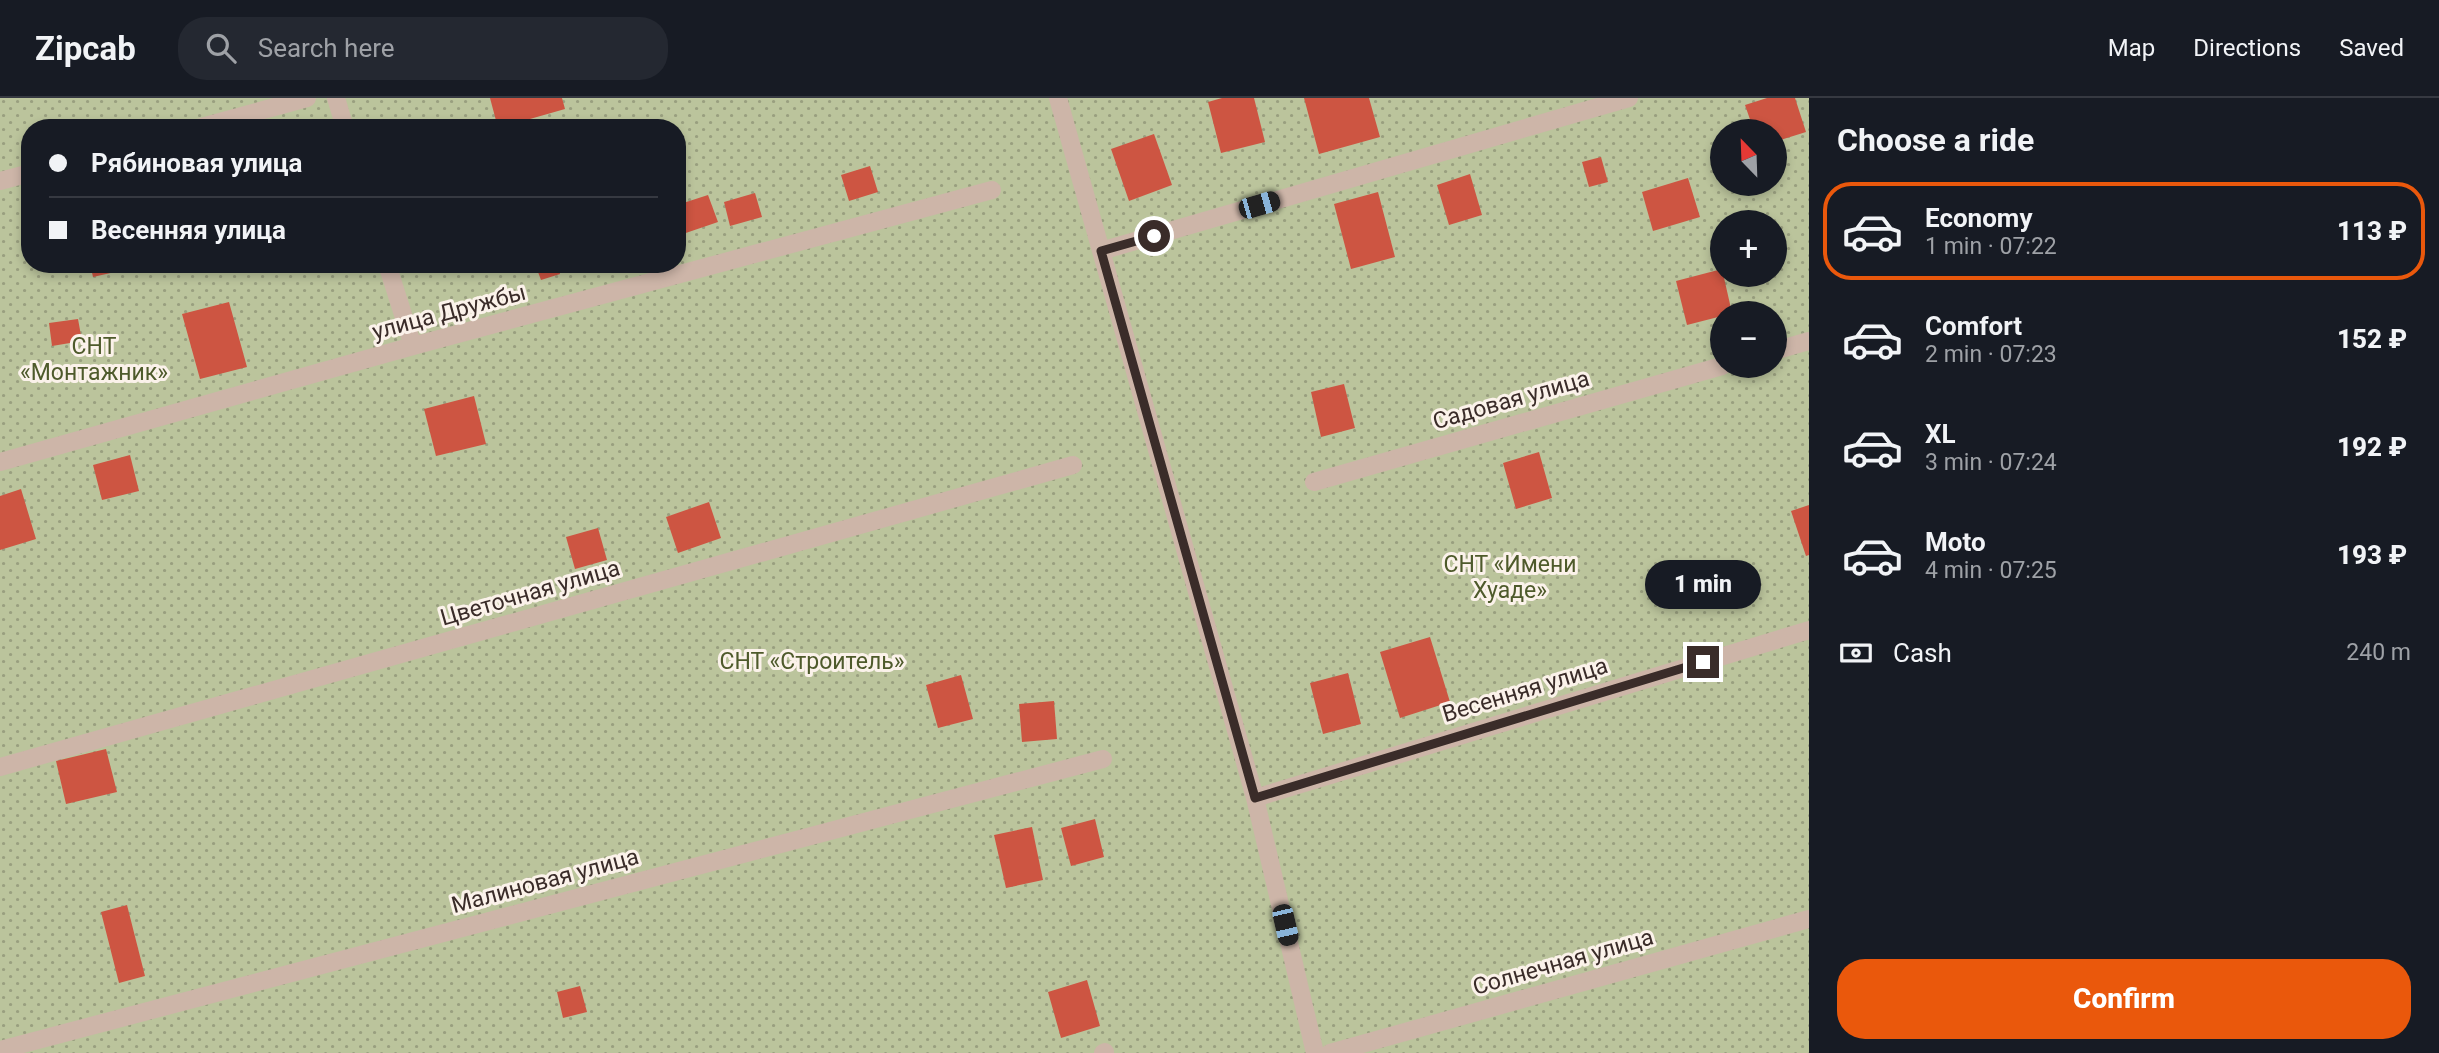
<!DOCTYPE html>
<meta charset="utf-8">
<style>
:root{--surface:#171b24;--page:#242831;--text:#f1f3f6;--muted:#9ea1a6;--line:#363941;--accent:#ea580c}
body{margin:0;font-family:Roboto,sans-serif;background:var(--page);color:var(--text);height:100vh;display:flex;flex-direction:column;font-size:26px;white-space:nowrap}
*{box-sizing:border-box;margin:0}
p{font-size:23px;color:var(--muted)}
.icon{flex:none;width:38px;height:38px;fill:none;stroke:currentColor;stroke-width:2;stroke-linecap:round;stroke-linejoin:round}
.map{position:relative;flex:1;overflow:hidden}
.sheet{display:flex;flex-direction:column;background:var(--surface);width:630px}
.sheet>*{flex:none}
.top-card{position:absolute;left:21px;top:21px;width:665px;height:154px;border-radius:28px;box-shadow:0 4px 10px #0003;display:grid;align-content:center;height:154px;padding:0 28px;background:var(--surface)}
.needle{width:46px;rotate:337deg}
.buttons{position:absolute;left:1710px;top:21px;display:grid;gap:14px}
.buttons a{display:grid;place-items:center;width:77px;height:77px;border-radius:50%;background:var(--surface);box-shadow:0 4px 10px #0003;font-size:35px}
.end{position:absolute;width:32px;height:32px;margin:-16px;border:9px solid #3a2c29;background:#fff;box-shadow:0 0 0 4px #fff}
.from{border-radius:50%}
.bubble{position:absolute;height:49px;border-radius:24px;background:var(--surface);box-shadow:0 4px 10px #0003;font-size:23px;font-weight:800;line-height:49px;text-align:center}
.car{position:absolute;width:21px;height:42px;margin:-21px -10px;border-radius:9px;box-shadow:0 0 5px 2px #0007;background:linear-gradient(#222 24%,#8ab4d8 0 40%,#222 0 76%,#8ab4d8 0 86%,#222 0)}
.top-card b{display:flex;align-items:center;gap:24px;height:66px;font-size:26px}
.top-card b+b{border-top:2px solid var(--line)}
.top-card i{width:18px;height:18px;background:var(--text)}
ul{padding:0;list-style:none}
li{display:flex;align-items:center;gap:21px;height:98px;margin:0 14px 10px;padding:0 14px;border:4px solid transparent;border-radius:28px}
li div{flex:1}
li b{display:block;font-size:26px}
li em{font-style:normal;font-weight:800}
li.on{border-color:var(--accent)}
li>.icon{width:63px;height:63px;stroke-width:1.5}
h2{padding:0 28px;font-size:32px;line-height:84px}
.pay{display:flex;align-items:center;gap:18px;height:77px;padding:0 28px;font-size:26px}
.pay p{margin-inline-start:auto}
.button{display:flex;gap:14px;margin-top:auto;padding:14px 28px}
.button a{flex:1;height:80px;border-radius:28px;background:var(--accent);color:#fff;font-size:28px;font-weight:800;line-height:80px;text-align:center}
header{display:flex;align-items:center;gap:42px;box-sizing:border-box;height:98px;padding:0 35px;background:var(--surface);border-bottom:2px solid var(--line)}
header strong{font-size:33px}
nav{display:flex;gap:38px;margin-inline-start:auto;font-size:24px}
.search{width:490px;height:63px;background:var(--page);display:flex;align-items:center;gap:18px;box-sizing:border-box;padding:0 24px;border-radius:28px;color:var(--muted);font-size:26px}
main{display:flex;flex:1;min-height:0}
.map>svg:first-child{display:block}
.park{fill:url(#park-dots);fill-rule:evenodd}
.building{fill:#cd5542}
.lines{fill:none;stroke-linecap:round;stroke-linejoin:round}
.street{stroke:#cdb5a8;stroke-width:18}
.route{stroke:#3a2c29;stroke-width:9}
.labels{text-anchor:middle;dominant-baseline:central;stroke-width:6;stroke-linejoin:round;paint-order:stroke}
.street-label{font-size:23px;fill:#3a2c29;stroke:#fbf2ea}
.park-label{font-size:23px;fill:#4e5a2b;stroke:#fbf2ea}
</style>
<header>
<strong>Zipcab</strong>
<div class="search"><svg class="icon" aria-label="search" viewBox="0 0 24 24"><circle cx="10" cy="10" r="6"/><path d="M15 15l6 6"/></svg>Search here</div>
<nav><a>Map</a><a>Directions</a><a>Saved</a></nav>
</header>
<main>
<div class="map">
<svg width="1809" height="955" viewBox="0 0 1809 955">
<defs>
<pattern id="park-dots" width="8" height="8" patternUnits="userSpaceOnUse" patternTransform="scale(1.75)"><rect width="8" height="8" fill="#bbc49c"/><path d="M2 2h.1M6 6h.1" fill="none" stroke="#999f7f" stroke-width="1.8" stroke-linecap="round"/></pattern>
</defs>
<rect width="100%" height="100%" fill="#f4e7dd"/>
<path class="park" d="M0 0H1809V955H0ZM30 30H677V166H30ZM1722 33H1774V86H1722ZM1722 124H1774V177H1722ZM1722 215H1774V268H1722Z"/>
<path class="building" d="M490 0H562L565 11 498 30Z
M1222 0H1254L1265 44 1221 55 1208 4Z
M1304 0H1369L1380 39 1319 56Z
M1767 0H1795L1806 34 1774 44V33H1754L1745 7Z
M1154 36 1172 87 1129 103 1111 51Z
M1601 59 1608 84 1589 89 1582 64Z
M870 68 878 94 849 103 841 77Z
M1470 76 1482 117 1449 127 1437 87Z
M1688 80 1700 119 1653 133 1642 94Z
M1378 94 1395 159 1351 171 1334 106Z
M755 95 762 119 730 128 724 104Z
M708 97 718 124 677 138V107Z
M90 166H127L128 171 93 179Z
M535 166H557L560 176 541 182Z
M1722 171 1732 215H1722V218L1687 227 1676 183Z
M229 204 247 269 200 281 182 216Z
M78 221 82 243 52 248 49 225Z
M1344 286 1355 330 1321 339 1311 294Z
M474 298 486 346 436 358 424 311Z
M1539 354 1552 400 1516 411 1503 365Z
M130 357 139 393 102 402 93 367Z
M21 391 36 441 0 452V398Z
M709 404 721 440 678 455 666 419Z
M1809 407V457L1806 458 1791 413Z
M598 430 607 462 575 471 566 439Z
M1430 539 1450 604 1400 620 1380 554Z
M1348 575 1361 626 1323 636 1310 585Z
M961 577 973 621 938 630 926 587Z
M1054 603 1057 641 1022 644 1019 606Z
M106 651 117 694 66 706 56 663Z
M1095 721 1104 759 1071 768 1061 730Z
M1032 729 1043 782 1006 790 994 737Z
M127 807 145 878 119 885 101 814Z
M1087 882 1100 928 1061 940 1048 894Z
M580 888 587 914 563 920 557 894Z"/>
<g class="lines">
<path class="street" d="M336 0 345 30
M1058 0 1255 700 1315 955
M198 30 307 0
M0 83 30 75
M1101 153 1629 0
M387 166 413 248
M1774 253 1809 243
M0 364 413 248 992 92
M1314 384 1722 268
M0 669 1073 367
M1255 700 1809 532
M0 952 1103 661
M1103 955 1105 954
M1330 955 1809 821"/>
</g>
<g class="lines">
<path class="route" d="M1154 138 1101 153 1255 700 1703 564"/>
</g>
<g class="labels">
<g class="street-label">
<text transform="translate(449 214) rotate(-15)">улица Дружбы</text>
<text transform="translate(1511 302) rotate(-16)">Садовая улица</text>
<text transform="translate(530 495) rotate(-16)">Цветочная улица</text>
<text transform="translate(1525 592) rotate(-17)">Весенняя улица</text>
<text transform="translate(545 783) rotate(-15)">Малиновая улица</text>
<text transform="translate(1563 864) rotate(-16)">Солнечная улица</text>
</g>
<g class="park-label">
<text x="94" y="248">СНТ<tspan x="94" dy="26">«Монтажник»</tspan></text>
<text x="1510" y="466">СНТ «Имени<tspan x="1510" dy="26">Хуаде»</tspan></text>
<text x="812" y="563">СНТ «Строитель»</text>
</g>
</g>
</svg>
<div class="buttons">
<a><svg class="needle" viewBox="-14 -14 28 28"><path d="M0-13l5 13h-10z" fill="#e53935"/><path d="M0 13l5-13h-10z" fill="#9ea1a6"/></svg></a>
<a>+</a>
<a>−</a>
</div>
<i class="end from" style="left:1154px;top:138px"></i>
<i class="end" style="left:1703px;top:564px"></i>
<div class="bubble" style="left:1645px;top:462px;width:116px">1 min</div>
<i class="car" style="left:1259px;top:107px;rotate:74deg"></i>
<i class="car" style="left:1285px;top:827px;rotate:167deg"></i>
<div class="top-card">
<b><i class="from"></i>Рябиновая улица</b>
<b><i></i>Весенняя улица</b>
</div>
</div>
<section class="sheet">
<h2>Choose a ride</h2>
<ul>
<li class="on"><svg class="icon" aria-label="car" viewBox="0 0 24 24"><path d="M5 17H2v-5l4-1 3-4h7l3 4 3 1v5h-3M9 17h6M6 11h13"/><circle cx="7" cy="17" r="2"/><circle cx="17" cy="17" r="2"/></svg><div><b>Economy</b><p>1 min · 07:22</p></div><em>113 ₽</em></li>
<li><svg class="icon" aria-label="car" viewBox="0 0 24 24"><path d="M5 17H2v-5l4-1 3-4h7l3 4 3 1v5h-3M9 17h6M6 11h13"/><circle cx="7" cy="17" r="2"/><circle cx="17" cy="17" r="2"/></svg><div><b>Comfort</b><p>2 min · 07:23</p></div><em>152 ₽</em></li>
<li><svg class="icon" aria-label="car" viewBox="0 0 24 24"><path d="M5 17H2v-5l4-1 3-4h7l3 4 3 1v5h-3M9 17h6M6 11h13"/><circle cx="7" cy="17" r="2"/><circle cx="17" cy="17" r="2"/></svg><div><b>XL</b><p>3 min · 07:24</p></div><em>192 ₽</em></li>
<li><svg class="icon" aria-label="car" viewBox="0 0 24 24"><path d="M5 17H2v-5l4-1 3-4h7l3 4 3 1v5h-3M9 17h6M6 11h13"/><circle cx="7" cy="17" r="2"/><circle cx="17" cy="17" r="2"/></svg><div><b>Moto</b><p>4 min · 07:25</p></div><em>193 ₽</em></li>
</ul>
<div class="pay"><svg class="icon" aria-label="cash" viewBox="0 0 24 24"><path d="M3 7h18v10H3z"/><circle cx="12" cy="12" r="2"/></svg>Cash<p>240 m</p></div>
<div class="button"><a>Confirm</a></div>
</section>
</main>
